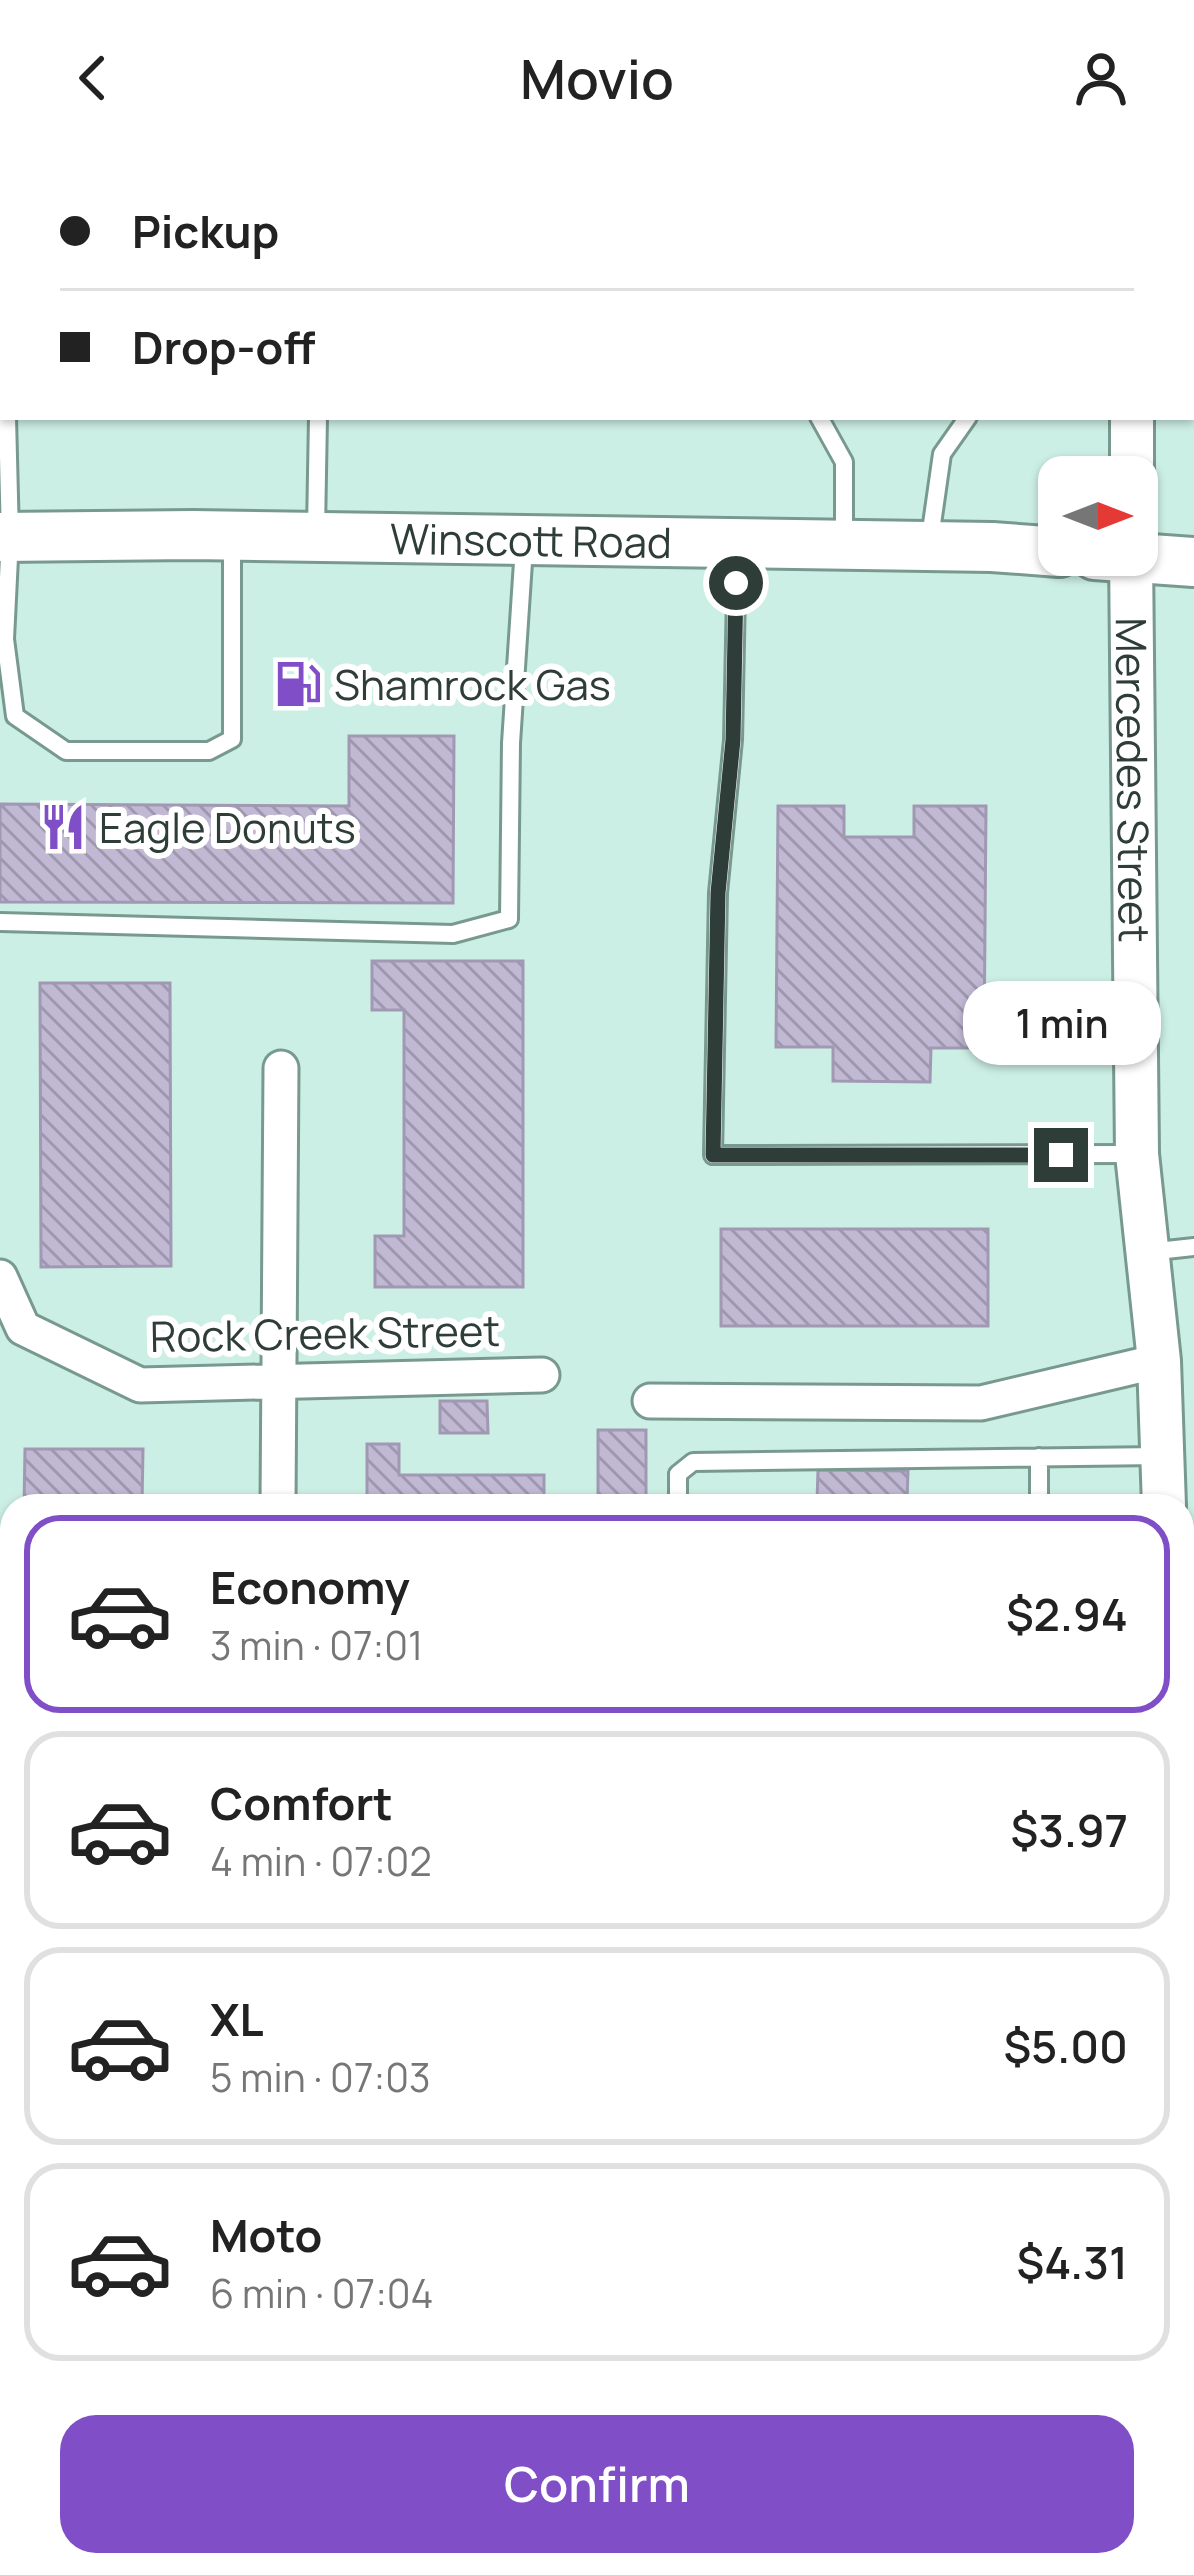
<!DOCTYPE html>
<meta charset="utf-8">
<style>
:root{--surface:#fff;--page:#f6f6f6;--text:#222;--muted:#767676;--line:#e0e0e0;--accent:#804fc7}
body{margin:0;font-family:Manrope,sans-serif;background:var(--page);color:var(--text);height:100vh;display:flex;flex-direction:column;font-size:45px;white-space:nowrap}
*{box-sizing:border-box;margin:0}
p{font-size:39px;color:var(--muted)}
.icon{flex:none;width:66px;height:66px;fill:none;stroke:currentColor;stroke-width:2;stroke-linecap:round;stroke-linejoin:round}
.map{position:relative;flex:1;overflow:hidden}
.drawer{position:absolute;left:0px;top:1338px;width:1194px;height:1083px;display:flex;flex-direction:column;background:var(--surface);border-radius:36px 36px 0 0;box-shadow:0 3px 9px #0004}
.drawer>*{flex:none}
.guide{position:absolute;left:0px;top:0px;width:1194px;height:264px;box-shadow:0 3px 9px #0004;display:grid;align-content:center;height:264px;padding:0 60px;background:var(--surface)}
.needle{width:78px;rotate:90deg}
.tools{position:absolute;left:1038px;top:300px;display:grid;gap:24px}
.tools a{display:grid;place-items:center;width:120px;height:120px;border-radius:24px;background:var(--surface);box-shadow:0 3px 9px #0004;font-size:60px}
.end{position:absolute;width:54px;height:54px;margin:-27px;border:15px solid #2f3d39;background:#fff;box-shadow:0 0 0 6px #fff}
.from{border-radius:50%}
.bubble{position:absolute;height:84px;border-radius:36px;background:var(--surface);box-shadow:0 3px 9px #0004;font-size:39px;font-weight:600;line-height:84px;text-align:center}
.guide b{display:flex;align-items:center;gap:42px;height:114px;font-size:45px}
.guide b+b{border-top:3px solid var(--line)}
.guide i{width:30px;height:30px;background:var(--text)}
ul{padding:21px 0 0;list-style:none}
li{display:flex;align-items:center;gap:36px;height:198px;margin:0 24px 18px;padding:0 36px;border:6px solid var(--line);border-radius:36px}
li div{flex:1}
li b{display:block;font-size:45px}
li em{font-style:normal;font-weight:600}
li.current{border-color:var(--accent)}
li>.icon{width:108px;height:108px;stroke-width:1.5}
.action{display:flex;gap:24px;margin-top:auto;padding:24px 60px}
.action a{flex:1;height:138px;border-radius:36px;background:var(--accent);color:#fff;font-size:48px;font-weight:600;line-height:138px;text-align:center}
header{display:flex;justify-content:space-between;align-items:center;height:156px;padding:0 60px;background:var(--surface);font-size:54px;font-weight:600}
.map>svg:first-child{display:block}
.building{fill:url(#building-back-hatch);stroke:#a199b3;stroke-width:3}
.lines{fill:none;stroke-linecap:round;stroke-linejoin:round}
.service-casing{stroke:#78998f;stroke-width:22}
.minor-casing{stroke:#78998f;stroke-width:39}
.tertiary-casing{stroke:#78998f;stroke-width:48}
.secondary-casing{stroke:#78998f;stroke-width:54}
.service{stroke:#fff;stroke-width:16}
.minor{stroke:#fff;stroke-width:33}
.tertiary{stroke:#fff;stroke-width:42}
.secondary{stroke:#fff;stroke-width:48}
.route{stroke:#2f3d39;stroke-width:15}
.labels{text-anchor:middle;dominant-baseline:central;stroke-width:12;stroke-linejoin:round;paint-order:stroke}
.street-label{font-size:42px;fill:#2f3d39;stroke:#fff}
.poi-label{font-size:42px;fill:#2f3d39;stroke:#fff;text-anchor:start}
</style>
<header><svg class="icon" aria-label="back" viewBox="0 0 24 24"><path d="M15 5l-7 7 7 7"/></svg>Movio<svg class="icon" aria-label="person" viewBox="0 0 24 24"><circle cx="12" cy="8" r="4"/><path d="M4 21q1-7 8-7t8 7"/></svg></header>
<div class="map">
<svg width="1194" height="2419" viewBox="0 0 1194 2419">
<defs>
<pattern id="building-back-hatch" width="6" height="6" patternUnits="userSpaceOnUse" patternTransform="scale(3)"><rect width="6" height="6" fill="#c1b9d4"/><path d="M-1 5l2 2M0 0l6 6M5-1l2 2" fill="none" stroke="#9d98ad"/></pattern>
</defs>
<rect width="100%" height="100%" fill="#ccefe5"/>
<path class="building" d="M349 580H454L453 747 0 746V648L349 650Z
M778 650H844V681H914V650H986L984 892H931L930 926 833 925V891H776Z
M372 805H523V1131H375V1080H404V854H372Z
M40 827H170L171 1110 41 1111Z
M721 1073H988V1170H721Z
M440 1245H487L488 1277H440Z
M598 1274H646V1350H598Z
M367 1288H399V1319H544V1350H367Z
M25 1293H143L142 1350H24Z
M818 1314 908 1315 907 1345H966V1350H700V1345H817Z
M0 2351H12V2409H65V2419H0Z
M116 2409H215V2419H116Z
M276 2409H376V2419H276Z
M431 2409H535V2419H431Z
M591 2409H693V2419H591Z
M757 2409H852V2419H757Z
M902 2409H1051V2419H902Z"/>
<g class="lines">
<defs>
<path id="service" d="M327 0V3
M705 3V0
M0 210H3
M7 261 10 381 5 483 15 560 66 595H209L232 583V386
M819 261 844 306V388
M316 374 318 261
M737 388 733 584 718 737 713 999 1137 998
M929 389 942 298 968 261
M0 766 453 778 509 763 511 587 524 391
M1148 1096 1194 1091
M1039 1301V1350
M678 1350V1318L693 1306 1161 1300
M1182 1457 1194 1456
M1182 1592H1194
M1182 1941H1194
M1182 2208 1194 2207"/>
<path id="minor" d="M0 1121 23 1172 140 1229 542 1219
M650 1245 981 1247 1159 1205
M278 1350 281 912
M0 1715H12
M0 2267H12"/>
<g id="tertiary">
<path d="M1132 3V0"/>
<path d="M1132 321V261"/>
<path id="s1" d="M1131 399 1137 998 1159 1205 1164 1350"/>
<path d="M1143 2419 1144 2409"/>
</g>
<g id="secondary">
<path id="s2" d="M0 381 193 379 992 391 1059 396"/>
<path d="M1095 399 1194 406"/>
</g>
</defs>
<use href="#service" class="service-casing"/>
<use href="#minor" class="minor-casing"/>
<use href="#tertiary" class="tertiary-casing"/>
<use href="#secondary" class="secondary-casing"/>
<use href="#service" class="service"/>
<use href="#minor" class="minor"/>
<use href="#tertiary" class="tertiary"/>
<use href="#secondary" class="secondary"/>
</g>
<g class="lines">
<path class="route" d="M736 427 733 584 718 737 713 999H1061"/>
</g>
<defs>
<symbol id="fuel-bare" viewBox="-9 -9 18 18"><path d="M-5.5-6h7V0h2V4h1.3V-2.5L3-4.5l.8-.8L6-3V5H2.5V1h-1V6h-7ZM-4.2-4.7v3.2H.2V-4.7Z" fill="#804fc7" stroke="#fff" stroke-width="2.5" paint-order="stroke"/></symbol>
<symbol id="restaurant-bare" viewBox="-9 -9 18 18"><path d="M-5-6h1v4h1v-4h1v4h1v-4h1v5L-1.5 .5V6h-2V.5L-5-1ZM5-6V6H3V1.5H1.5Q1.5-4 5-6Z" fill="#804fc7" stroke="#fff" stroke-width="2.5" paint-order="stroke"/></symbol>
</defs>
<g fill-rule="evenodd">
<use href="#fuel-bare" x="265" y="495" width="66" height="66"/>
<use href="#restaurant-bare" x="30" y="638" width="66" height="66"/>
</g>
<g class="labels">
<g class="street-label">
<text stroke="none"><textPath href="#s2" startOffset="531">Winscott Road</textPath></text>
<text stroke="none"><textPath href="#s1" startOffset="225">Mercedes Street</textPath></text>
<text transform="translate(325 1177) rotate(-1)">Rock Creek Street</text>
</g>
<g class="poi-label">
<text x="334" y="528">Shamrock Gas</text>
<text x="99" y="671">Eagle Donuts</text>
</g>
</g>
</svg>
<div class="tools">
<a><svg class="needle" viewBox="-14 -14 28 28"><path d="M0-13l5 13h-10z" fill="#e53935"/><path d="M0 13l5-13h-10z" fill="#767676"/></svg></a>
</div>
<i class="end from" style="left:736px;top:427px"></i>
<i class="end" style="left:1061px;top:999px"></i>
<div class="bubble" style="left:963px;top:825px;width:198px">1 min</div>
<div class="guide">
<b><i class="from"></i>Pickup</b>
<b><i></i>Drop-off</b>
</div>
<section class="drawer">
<ul>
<li class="current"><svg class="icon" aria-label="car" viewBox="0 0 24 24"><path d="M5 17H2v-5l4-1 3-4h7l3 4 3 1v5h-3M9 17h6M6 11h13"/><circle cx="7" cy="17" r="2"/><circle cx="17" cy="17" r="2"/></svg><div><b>Economy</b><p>3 min · 07:01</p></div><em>$2.94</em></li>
<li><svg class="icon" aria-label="car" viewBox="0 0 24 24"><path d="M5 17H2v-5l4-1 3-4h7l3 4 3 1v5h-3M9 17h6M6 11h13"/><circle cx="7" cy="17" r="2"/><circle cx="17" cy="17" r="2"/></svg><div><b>Comfort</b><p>4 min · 07:02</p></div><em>$3.97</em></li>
<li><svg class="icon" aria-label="car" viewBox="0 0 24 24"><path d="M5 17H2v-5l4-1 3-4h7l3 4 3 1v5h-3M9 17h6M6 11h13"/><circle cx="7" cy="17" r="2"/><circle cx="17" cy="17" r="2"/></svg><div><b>XL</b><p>5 min · 07:03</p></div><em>$5.00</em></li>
<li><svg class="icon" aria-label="car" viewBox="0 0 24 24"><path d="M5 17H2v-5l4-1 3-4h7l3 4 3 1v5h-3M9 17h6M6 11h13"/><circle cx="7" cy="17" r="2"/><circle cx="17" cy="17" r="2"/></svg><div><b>Moto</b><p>6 min · 07:04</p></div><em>$4.31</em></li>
</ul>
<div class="action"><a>Confirm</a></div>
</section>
</div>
